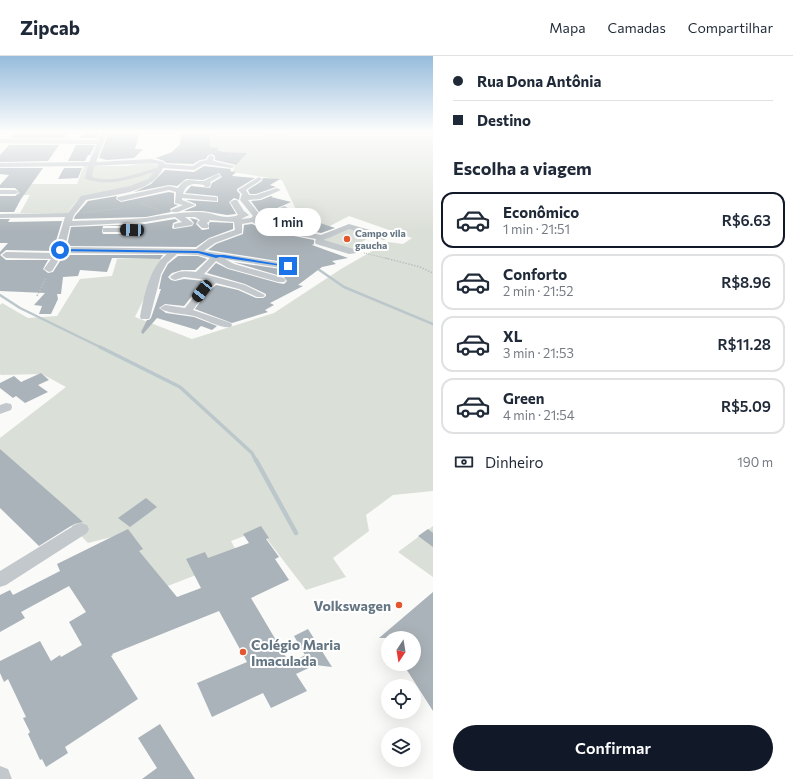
<!DOCTYPE html>
<html lang="pt">
<meta charset="utf-8">
<style>
:root{--surface:#fff;--page:#f2f2f3;--text:#1f2937;--muted:#747a83;--line:#e0e1e3;--accent:#111827}
body{margin:0;font-family:Commissioner,sans-serif;background:var(--page);color:var(--text);height:100vh;display:flex;flex-direction:column;font-size:15px;white-space:nowrap}
*{box-sizing:border-box;margin:0}
p{font-size:13px;color:var(--muted)}
.icon{flex:none;width:22px;height:22px;fill:none;stroke:currentColor;stroke-width:2;stroke-linecap:round;stroke-linejoin:round}
.map{position:relative;flex:1;overflow:hidden}
.panel{display:flex;flex-direction:column;background:var(--surface);width:360px}
.panel>*{flex:none}
.banner{display:grid;align-content:center;height:88px;padding:0 20px;background:var(--surface)}
.needle{width:26px;rotate:192deg}
.controls{position:absolute;left:381px;top:575px;display:grid;gap:8px}
.controls a{display:grid;place-items:center;width:40px;height:40px;border-radius:50%;background:var(--surface);box-shadow:0 4px 16px #0002;font-size:20px}
.end{position:absolute;width:18px;height:18px;margin:-9px;border:5px solid #1a73e8;background:#fff;box-shadow:0 0 0 2px #fff}
.from{border-radius:50%}
.bubble{position:absolute;height:28px;border-radius:14px;background:var(--surface);box-shadow:0 4px 16px #0002;font-size:13px;font-weight:600;line-height:28px;text-align:center}
.car{position:absolute;width:12px;height:24px;margin:-12px -6px;border-radius:5px;box-shadow:0 0 3px 1px #0007;background:linear-gradient(#222 24%,#8ab4d8 0 40%,#222 0 76%,#8ab4d8 0 86%,#222 0)}
.banner b{display:flex;align-items:center;gap:14px;height:38px;font-size:15px}
.banner b+b{border-top:1px solid var(--line)}
.banner i{width:10px;height:10px;background:var(--text)}
ul{padding:0;list-style:none}
li{display:flex;align-items:center;gap:12px;height:56px;margin:0 8px 6px;padding:0 12px;border:2px solid var(--line);border-radius:12px}
li div{flex:1}
li b{display:block;font-size:15px}
li em{font-style:normal;font-weight:600}
li.active{border-color:var(--accent)}
li>.icon{width:36px;height:36px;stroke-width:1.5}
h2{padding:0 20px;font-size:18px;line-height:48px}
.pay{display:flex;align-items:center;gap:10px;height:44px;padding:0 20px;font-size:15px}
.pay p{margin-inline-start:auto}
.cta{display:flex;gap:8px;margin-top:auto;padding:8px 20px}
.cta a{flex:1;height:46px;border-radius:24px;background:var(--accent);color:#fff;font-size:16px;font-weight:600;line-height:46px;text-align:center}
header{display:flex;align-items:center;gap:24px;box-sizing:border-box;height:56px;padding:0 20px;background:var(--surface);border-bottom:1px solid var(--line)}
header strong{font-size:19px}
nav{display:flex;gap:22px;margin-inline-start:auto;font-size:14px}
main{display:flex;flex:1;min-height:0}
.map>svg:first-child{display:block}
.green{fill:#dadfd7}
.lines{fill:none;stroke-linecap:round;stroke-linejoin:round}
.stream-far3{stroke:#bbc7cb;stroke-width:1.5}
.stream-far2{stroke:#bbc7cb;stroke-width:2.5}
.stream-far1{stroke:#bbc7cb;stroke-width:3.5}
.stream{stroke:#bbc7cb;stroke-width:4.5}
.building{fill:#aab3b9;fill-rule:evenodd}
.path-far1{stroke:#bbbfc2;stroke-width:1;stroke-dasharray:1 1;stroke-linecap:butt}
.path{stroke:#bbbfc2;stroke-width:1.5;stroke-dasharray:1.5 1.5;stroke-linecap:butt}
.minor{fill:#c3c8cc;fill-rule:evenodd}
.route{fill:#1a73e8}
.poi-dot{fill:#e4572e;stroke:#fff;stroke-width:1.5}
.labels{text-anchor:middle;dominant-baseline:central;stroke-width:4;stroke-linejoin:round;paint-order:stroke}
.far-poi-label{font-size:10px;font-weight:bold;fill:#657683;stroke:#fff;text-anchor:start}
.near-poi-label{font-size:14px;font-weight:bold;fill:#657683;stroke:#fff;text-anchor:end}
</style>
<header>
<strong>Zipcab</strong>
<nav><a>Mapa</a><a>Camadas</a><a>Compartilhar</a></nav>
</header>
<main>
<div class="map">
<svg width="433" height="723" viewBox="0 0 433 723">
<rect width="100%" height="100%" fill="#fafaf8"/>
<path class="green" d="M209 75H433V435L393 439 366 459 369 475 333 502 346 521 306 534 260 474 231 485 240 502 160 533 116 480 88 487 0 397V382L66 331 42 318 1 319 0 318V249L2 247 28 262 57 260 80 223 112 220 117 203H163L135 261 192 283 274 257 341 213 388 186 403 188 412 182 349 160 326 172 301 164 282 124 233 116 238 98 210 93Z
M148 106 158 109C151 132 115 134 95 138 90 139 83 139 80 142 75 146 71 152 68 157H20L30 139H16L22 128H77L84 110H127Z
M346 172 373 179 349 194 321 186Z
M433 470V521L398 496Z"/>
<g class="lines">
<path class="stream-far3" d="M268 80 301 75"/>
<path class="stream-far2" d="M315 211 344 231 433 268
M0 239 20 252 102 292"/>
<path class="stream-far1" d="M100 291 180 331 252 397 256 405"/>
<path class="stream" d="M256 404 296 477"/>
</g>
<path class="building" d="M84 75H100L97 82H80Z
M109 75H140L135 93H143L134 102 107 104 99 102Z
M182 75H209L210 91 219 92 217 94 224 96 247 97 236 109 215 104V100L212 98 208 99 206 103 200 104 193 108 166 107 164 105 156 102 172 96 180 88Z
M15 76H68L64 82H10Z
M9 89H59L48 105 0 106V99Z
M76 89H95L90 99H88L85 105H68Z
M204 110 231 113 230 115 236 116 232 120 255 122 237 133V135L240 138 239 144 234 142 229 146 236 158 227 159 203 155H184L196 150V148L186 144 218 146V141L217 140 185 137 191 130 210 132 212 127 222 121 219 117 203 124 186 123 177 130 169 129 134 136 151 128 165 114 194 116Z
M0 112H43L21 143 14 156H0V140H15L20 137 15 132H0V129L9 119 0 118Z
M64 112H82L78 122 58 123Z
M263 122 280 123 270 129 276 131 256 138H250L248 134 262 125Z
M169 136 174 137V148L178 149 170 153 171 156 146 161 74 163 75 160 88 145 117 140 116 143 121 146Z
M271 140H273L271 141 291 146 275 153 279 155 262 160 251 145 261 144Z
M290 157 335 172 321 177 271 167 289 160Z
M190 162 198 164 196 168 202 174 209 173V167L211 166 233 167V173L209 182 196 191 67 190 71 171 145 168 175 163 178 165 173 167 172 172 174 173 192 170 194 167ZM132 170 137 173 132 178H103L102 176 103 170Z
M0 163H10L8 166 62 165 53 195 6 194 0 199 6 204H48L43 213 48 217 53 216 64 199H163L160 203 112 202 107 216 80 214 78 220 63 221 61 238H57L58 243 51 258H39L42 250 34 249 45 237 0 235V196L8 187H0Z
M252 168 269 175 314 184V188L312 189 348 202 332 205 336 208 322 211 298 229 303 230 270 247 274 249 265 254 268 256 232 267 195 253 206 238 216 229 238 234 256 242H263L266 240V238L245 228 207 217 216 207 228 213 278 227 284 228 287 225 284 221 233 206 287 214 293 211 290 207 208 194 216 188 243 178 244 169Z
M178 200H198L207 203 195 214H182L172 217 168 221 171 224 175 225 184 223 204 225 184 250 165 248 159 252 166 257 194 261 217 270 212 274 201 270 197 274 157 262 143 278 141 276 147 264H149L151 262 161 233H159L162 219 168 208Z
M41 317 49 324 38 329 48 336 25 347 16 340 13 342 0 332V327L14 320 21 326Z
M0 393 64 449 83 466 74 468 39 490 0 452Z
M146 442 157 451 130 471 118 462Z
M261 470 269 482 266 483 279 501 275 503 289 524 251 542 290 608 305 599 294 580 308 573 332 611 315 609 296 618 307 635 271 652 263 637 212 661 197 627 247 606 219 555 112 598 113 599 111 600 138 643 65 691 68 697 46 711 42 703 40 704 28 678 30 676 23 662 26 661 8 623 4 626 0 617V605L40 585 51 605 60 599 61 601 82 589 69 566 86 556 69 530 21 556 25 562 0 576V539L10 534 13 539 60 515 57 508 128 473 143 493 139 495 177 541 201 532 186 503 205 496 208 502 249 487 243 478Z
M428 473 433 477V491L418 480Z
M433 536V655L403 608H414V582H379Z
M160 668 179 698 195 723H142L157 712 138 682Z"/>
<g class="lines">
<path class="path-far1" d="M140 147 159 154
M83 157 122 152
M364 197 389 203"/>
<path class="path" d="M385 202 420 211 433 217
M37 240 46 222"/>
<path class="minor" d="M102 75H108L96 106 151 103 164 106 165 108 193 110 201 105 207 104 209 100 211 99 214 101 213 105 235 110 232 112 204 108 194 114 163 112C152 138 111 139 86 144L74 159 72 165C96 164 121 164 146 162 163 159 180 156 197 156 213 155 222 165 238 159L230 146 234 144H237L244 155 249 159 241 163 251 162 253 160 240 144 242 138 238 134 259 121 262 123 261 124 246 134 249 139H256L277 132 281 134 260 143 248 144 261 160 258 163 281 156 280 152 284 150 288 152V159L267 167 274 170 321 179 349 168 387 179 388 181 384 184 349 173 324 184 350 192 357 193 358 195 357 197 349 198 316 188 315 186 316 183 269 174 252 166 242 168V177L215 187 204 195 290 208 292 210 290 212 287 213 225 203 234 208 284 222 286 224 284 226H278L228 212 216 205 204 218 245 229 265 239 263 241H257L239 233 216 227 205 237 193 254 231 267 232 269 231 271C222 273 204 263 194 260 186 258 165 257 160 252L165 249 185 252 207 224 184 221 175 224 172 223 170 221C177 214 186 215 196 216L210 202 198 199 177 198 167 207 161 218 150 261 149 263H141L140 261C144 240 149 212 167 198L63 197 52 215 49 216 44 213 51 203 6 202 2 199 6 196 54 197 65 161 0 162V158L68 157 81 140 130 130 148 123 154 116C131 123 110 131 86 123L85 122 88 110 0 111V107L89 106 97 88 0 87V83L98 84ZM151 107 158 108 157 112C136 117 113 128 92 121L94 110ZM175 161 182 166 174 168V172L192 169 193 167 185 161H195L200 164 197 167 202 172H208L209 170 207 167 210 165 209 164 234 166 235 174 209 183 196 193 65 191 70 170 145 166Z
M218 118 221 120 210 126 211 128 209 131H205L204 129C194 127 186 127 183 138L214 141H217V145L182 142V144L195 149 178 156H172L171 154 183 149 175 147 176 136 169 134 121 145 117 143 118 141 169 130 178 132C187 119 192 126 203 125 208 124 213 119 218 118Z
M0 134H15L19 136 15 138H0Z
M103 172H132L136 174 132 176H103Z
M6 347 11 348 12 351 11 354 0 358V349Z
M81 467 87 469 89 473 87 477 6 529 0 531V515L75 469Z
M0 710 8 713 12 723H0Z"/>
</g>
<linearGradient id="sky" x2="0" y2="1"><stop stop-color="#96bcdc"/><stop offset="0.43" stop-color="#fdfdfc"/><stop offset="1" stop-color="#fdfdfc" stop-opacity="0"/></linearGradient>
<rect width="433" height="176" fill="url(#sky)"/>
<path class="route" d="M60 193 198 195 216 199H224L290 210 288 211 220 201 216 202 198 197 59 195Z"/>
<g class="poi-dot">
<circle cx="347" cy="183" r="4"/>
<circle cx="399" cy="549" r="4"/>
<circle cx="243" cy="596" r="4"/>
</g>
<g class="labels">
<g class="far-poi-label">
<text x="355" y="177">Campo vila<tspan x="355" dy="12">gaucha</tspan></text>
</g>
<g class="near-poi-label">
<text x="391" y="549">Volkswagen</text>
<text x="251" y="588" text-anchor="start">Colégio Maria<tspan x="251" dy="16">Imaculada</tspan></text>
</g>
</g>
</svg>
<div class="controls">
<a><svg class="needle" viewBox="-14 -14 28 28"><path d="M0-13l5 13h-10z" fill="#e53935"/><path d="M0 13l5-13h-10z" fill="#747a83"/></svg></a>
<a><svg class="icon" aria-label="locate" viewBox="0 0 24 24"><circle cx="12" cy="12" r="6"/><path d="M12 2v4M12 18v4M2 12h4M18 12h4"/></svg></a>
<a><svg class="icon" aria-label="layers" viewBox="0 0 24 24"><path d="M12 4l9 5-9 5-9-5zM3 14l9 5 9-5"/></svg></a>
</div>
<i class="end from" style="left:60px;top:194px"></i>
<i class="end" style="left:288px;top:210px"></i>
<div class="bubble" style="left:255px;top:152px;width:66px">1 min</div>
<i class="car" style="left:132px;top:174px;rotate:272deg"></i>
<i class="car" style="left:202px;top:235px;rotate:218deg"></i>
</div>
<section class="panel">
<div class="banner">
<b><i class="from"></i>Rua Dona Antônia</b>
<b><i></i>Destino</b>
</div>
<h2>Escolha a viagem</h2>
<ul>
<li class="active"><svg class="icon" aria-label="car" viewBox="0 0 24 24"><path d="M5 17H2v-5l4-1 3-4h7l3 4 3 1v5h-3M9 17h6M6 11h13"/><circle cx="7" cy="17" r="2"/><circle cx="17" cy="17" r="2"/></svg><div><b>Econômico</b><p>1 min · 21:51</p></div><em>R$6.63</em></li>
<li><svg class="icon" aria-label="car" viewBox="0 0 24 24"><path d="M5 17H2v-5l4-1 3-4h7l3 4 3 1v5h-3M9 17h6M6 11h13"/><circle cx="7" cy="17" r="2"/><circle cx="17" cy="17" r="2"/></svg><div><b>Conforto</b><p>2 min · 21:52</p></div><em>R$8.96</em></li>
<li><svg class="icon" aria-label="car" viewBox="0 0 24 24"><path d="M5 17H2v-5l4-1 3-4h7l3 4 3 1v5h-3M9 17h6M6 11h13"/><circle cx="7" cy="17" r="2"/><circle cx="17" cy="17" r="2"/></svg><div><b>XL</b><p>3 min · 21:53</p></div><em>R$11.28</em></li>
<li><svg class="icon" aria-label="car" viewBox="0 0 24 24"><path d="M5 17H2v-5l4-1 3-4h7l3 4 3 1v5h-3M9 17h6M6 11h13"/><circle cx="7" cy="17" r="2"/><circle cx="17" cy="17" r="2"/></svg><div><b>Green</b><p>4 min · 21:54</p></div><em>R$5.09</em></li>
</ul>
<div class="pay"><svg class="icon" aria-label="cash" viewBox="0 0 24 24"><path d="M3 7h18v10H3z"/><circle cx="12" cy="12" r="2"/></svg>Dinheiro<p>190 m</p></div>
<div class="cta"><a>Confirmar</a></div>
</section>
</main>
